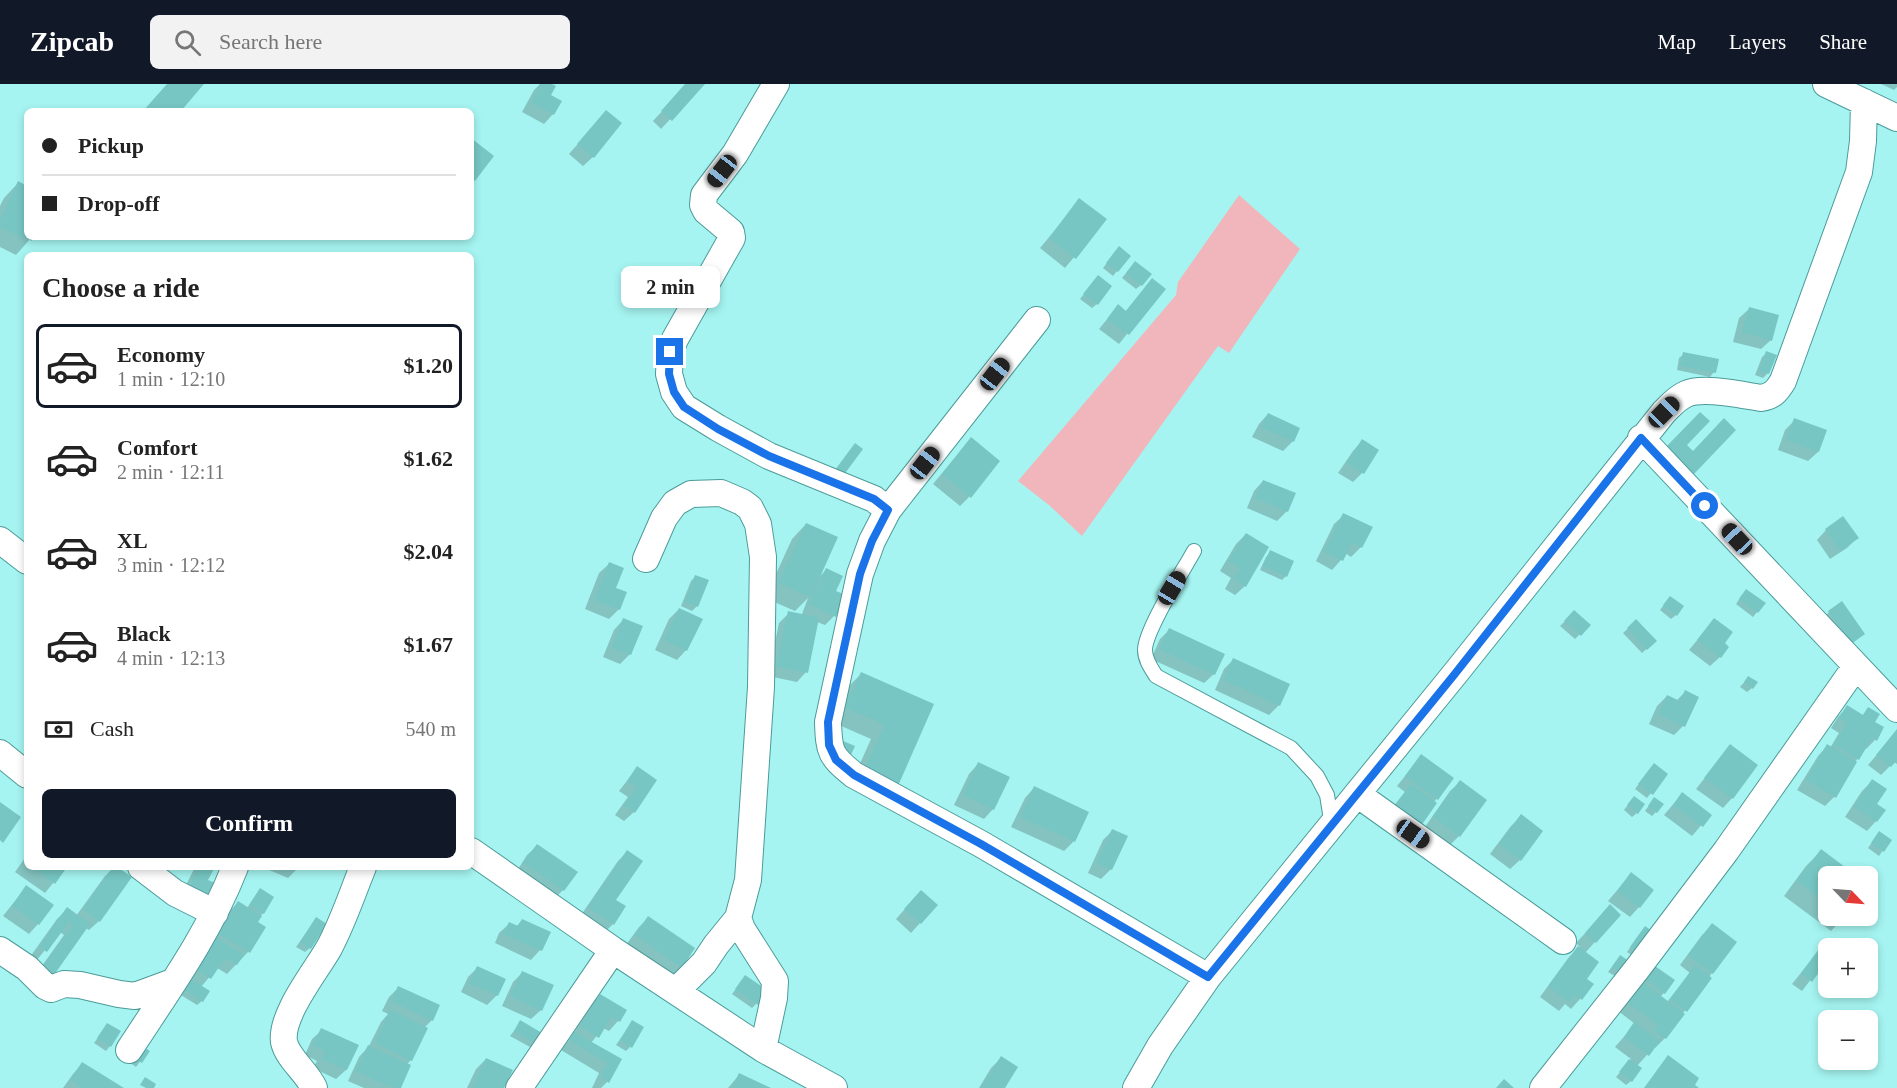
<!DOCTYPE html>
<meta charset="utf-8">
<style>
:root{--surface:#fff;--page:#f2f2f2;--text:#222;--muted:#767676;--line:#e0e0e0;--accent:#111827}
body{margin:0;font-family:Georgia,serif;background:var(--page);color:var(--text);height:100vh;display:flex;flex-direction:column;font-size:22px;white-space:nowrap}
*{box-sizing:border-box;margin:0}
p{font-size:20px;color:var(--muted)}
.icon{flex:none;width:33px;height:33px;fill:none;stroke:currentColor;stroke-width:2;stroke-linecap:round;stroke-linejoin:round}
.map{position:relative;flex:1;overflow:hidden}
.side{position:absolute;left:24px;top:168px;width:450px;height:618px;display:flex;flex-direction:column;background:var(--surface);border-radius:9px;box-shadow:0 3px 9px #0003}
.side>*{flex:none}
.top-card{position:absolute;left:24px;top:24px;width:450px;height:132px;border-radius:9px;box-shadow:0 3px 9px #0003;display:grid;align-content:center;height:132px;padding:0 18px;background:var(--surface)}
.needle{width:39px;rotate:115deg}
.buttons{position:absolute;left:1818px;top:782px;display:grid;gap:12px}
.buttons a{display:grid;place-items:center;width:60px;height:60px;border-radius:9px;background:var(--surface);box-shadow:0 3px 9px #0003;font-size:30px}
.end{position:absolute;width:27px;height:27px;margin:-14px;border:8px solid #1a73e8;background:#fff;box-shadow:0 0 0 3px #fff}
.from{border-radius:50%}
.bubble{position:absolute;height:42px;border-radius:9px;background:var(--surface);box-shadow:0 3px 9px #0003;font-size:20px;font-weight:700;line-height:42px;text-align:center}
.car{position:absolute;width:18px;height:36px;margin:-18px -9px;border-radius:8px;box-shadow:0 0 4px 2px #0007;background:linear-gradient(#222 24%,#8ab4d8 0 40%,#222 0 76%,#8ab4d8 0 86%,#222 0)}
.top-card b{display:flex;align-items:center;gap:21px;height:57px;font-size:22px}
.top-card b+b{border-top:2px solid var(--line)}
.top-card i{width:15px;height:15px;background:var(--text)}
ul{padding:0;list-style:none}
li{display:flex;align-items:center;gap:18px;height:84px;margin:0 12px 9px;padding:0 6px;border:3px solid transparent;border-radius:9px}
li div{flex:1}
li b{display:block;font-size:22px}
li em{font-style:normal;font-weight:700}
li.on{border-color:var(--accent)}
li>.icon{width:54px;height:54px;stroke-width:1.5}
h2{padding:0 18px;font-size:27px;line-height:72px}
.pay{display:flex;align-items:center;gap:15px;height:66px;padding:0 18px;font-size:22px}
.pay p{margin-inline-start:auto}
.cta{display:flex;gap:12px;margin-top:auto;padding:12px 18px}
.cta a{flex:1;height:69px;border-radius:9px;background:var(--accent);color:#fff;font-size:24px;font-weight:700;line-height:69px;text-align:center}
header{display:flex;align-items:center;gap:36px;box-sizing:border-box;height:84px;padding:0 30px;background:var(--accent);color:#fff}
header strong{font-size:28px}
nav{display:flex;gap:33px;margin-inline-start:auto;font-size:21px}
.search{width:420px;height:54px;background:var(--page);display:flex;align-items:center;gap:15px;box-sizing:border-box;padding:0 21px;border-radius:9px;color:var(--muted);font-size:22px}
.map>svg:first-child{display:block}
.green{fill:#f0b6bb}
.shadow{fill:#0003}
.building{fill:#77c6c3}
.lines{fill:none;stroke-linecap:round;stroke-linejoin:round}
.service-casing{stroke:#4c9b99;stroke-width:16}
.minor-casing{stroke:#4c9b99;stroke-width:28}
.service{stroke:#fff;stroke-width:14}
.minor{stroke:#fff;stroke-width:26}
.route{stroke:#1a73e8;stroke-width:8}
</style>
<header>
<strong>Zipcab</strong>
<div class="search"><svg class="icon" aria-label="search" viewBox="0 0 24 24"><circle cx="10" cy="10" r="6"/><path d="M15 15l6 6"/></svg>Search here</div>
<nav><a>Map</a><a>Layers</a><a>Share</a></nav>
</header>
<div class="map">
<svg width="1897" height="1004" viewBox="0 0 1897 1004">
<rect width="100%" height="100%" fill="#a5f4f1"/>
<path class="green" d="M1239 111 1300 165 1229 269 1218 262 1082 452 1049 421 1018 397 1176 211 1178 198Z"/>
<path class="shadow" d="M540 0H549V12L553 30 544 40 522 28 534 6Z
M687 0H703L661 45 653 37Z
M1881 0H1897V3L1894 6Z
M606 28 593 73 583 82 569 70Z
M18 99 27 103V153H32L16 171 0 163V122L4 114Z
M1080 116 1105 136 1065 184 1040 164Z
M1115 168 1129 172 1113 192 1103 184Z
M1131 183 1141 201 1136 205 1122 194Z
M1152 196 1163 205 1119 260 1099 245 1118 222 1125 228Z
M1094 197 1097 220 1092 224 1080 215Z
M1749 225 1771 256 1761 265 1733 258 1739 234Z
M1767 269 1768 289 1763 294 1755 291 1762 273Z
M1684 270 1714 288 1710 293 1677 286 1679 274Z
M1268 330 1293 357 1283 367 1252 353 1259 340Z
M1795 336 1825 347 1818 368 1808 377 1778 366 1785 346Z
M1362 357 1377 367 1362 389 1353 398 1338 389 1353 367Z
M962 365 969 413 960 422 933 400Z
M1263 397 1287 427 1277 437 1247 424 1254 407Z
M1344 431 1361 463 1351 473 1345 469 1341 476 1332 486 1316 477 1334 440Z
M806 440 818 494 826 486 834 507V532L825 541 817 538 806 588 797 598 768 592 779 539 789 529 802 530 808 514 795 527 765 514 792 455Z
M1826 446 1857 454 1847 464 1830 475 1817 456Z
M1246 450 1245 502 1235 511 1225 505 1231 494 1220 487 1236 460Z
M1271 468 1286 492 1282 496 1260 486 1266 473Z
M609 480 619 525 609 535 585 525 599 489Z
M695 493 697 522 692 527 681 522 691 497Z
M1742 511 1757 528 1753 533 1736 520Z
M1666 518 1676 531 1671 535 1660 526Z
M679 525 686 566 677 576 655 566 669 535Z
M1574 528 1589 541 1575 555 1560 542Z
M1829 528 1863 550 1841 569 1820 538Z
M623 536 630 570 620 580 603 573 614 546Z
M1714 536 1723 560 1720 573 1710 582 1689 566Z
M1636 537 1655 557 1642 569 1623 549Z
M1169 546 1214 590 1204 599 1151 575 1160 555Z
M1234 575 1279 621 1269 631 1215 606 1224 585Z
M861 590 932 621 850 702 871 655 832 638 847 604Z
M1748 594 1752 604 1747 608 1740 603Z
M1685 608 1683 642 1674 651 1649 640 1657 622 1667 612 1676 617Z
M1847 623 1862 632 1868 625 1875 656 1866 665 1864 664 1834 713 1825 722 1797 706 1818 672 1827 662 1830 664 1839 649 1831 644 1838 633Z
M1897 647V680L1894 678 1881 691 1868 681Z
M1730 662 1756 682 1732 714 1723 724 1696 705Z
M1421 672 1452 695 1434 718 1386 732 1405 708 1397 702Z
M978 680 993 725 984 735 954 721 969 690Z
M637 684 655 696 634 728 624 737 615 731 628 713 619 707Z
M1650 685 1666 690 1647 714 1635 705Z
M1872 697 1876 737 1867 747 1845 733 1862 707Z
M1460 698 1459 752 1450 761 1425 743 1450 707Z
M1034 704 1087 729 1073 758 1064 767 1011 743 1025 714Z
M1682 710 1710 731 1692 752 1664 731Z
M1630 718 1637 729 1632 733 1624 726Z
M1650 720 1656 728 1652 732 1645 727Z
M1521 732 1520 776 1510 785 1490 770 1511 742Z
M1113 746 1111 785 1101 795 1088 789 1103 756Z
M1875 754 1890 756 1879 772 1868 764Z
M537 762 575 788 563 806 553 816 515 790 527 771Z
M1821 767 1855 792H1828V831H1846L1831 847 1784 812 1806 782Z
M627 768 614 816 624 823 613 840 603 850 579 834 618 777Z
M27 771V783H66L45 809 15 788Z
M114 783 99 837 89 846 86 844 52 890 43 899 34 893 64 851 60 848 36 877 30 873 57 835 67 825 76 832 105 792Z
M195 783H213L206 796 210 811 201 821 181 811Z
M262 783H299L288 794Z
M1631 790 1639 823 1630 833 1608 817Z
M26 803 38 840 29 850 3 832Z
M260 806 263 829 256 839 248 868 227 890 217 884 201 903 202 917 197 921 176 908 228 828 238 819 247 824Z
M912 817 920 839 911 849 896 835Z
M1619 831 1585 869 1584 895 1591 900 1580 915 1571 925 1565 920 1559 927 1540 913 1569 873 1580 863 1576 859 1601 832Z
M648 834 681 883 672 892 626 861 639 843Z
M316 835 310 864 305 868 296 863Z
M522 836 549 849 540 866 531 876 495 859 499 849 509 840 516 843Z
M1712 841V889L1665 954 1655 964 1654 963 1637 982 1631 997 1626 1001 1616 993 1631 975 1615 963 1635 940 1617 926 1648 886 1664 909 1660 913 1667 918 1690 889 1680 881 1702 851Z
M1641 848 1634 873 1627 868Z
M1825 859 1832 864H1828V873L1802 907 1792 900Z
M1616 877 1627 878 1615 892 1608 888Z
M477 884 497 911 487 921 461 908 468 893Z
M523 888 541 926 531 935 502 922 513 898Z
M745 893 756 920 752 924 732 910Z
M398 904 432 936 424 944 411 976 406 981 399 1004H364L348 997 359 973 369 962 381 938 388 930 382 927 389 913Z
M600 911 625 926 618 937 609 947 603 944 591 959 620 976 607 998 601 1004H592L599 989 561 966 572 952 590 921Z
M521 938 535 959 530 963 510 952Z
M632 938 630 963 626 967 616 961Z
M107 941 110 962 106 967 94 959Z
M322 946 357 962 346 986 336 995 313 984 317 977 305 971 312 955Z
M148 967 136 983 129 978Z
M1001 974 1003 1004H979L991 984Z
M486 975 503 1004H467L476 985Z
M82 980 121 1004H63L73 990Z
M739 991 767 1004H728Z"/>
<path class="building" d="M167 0H204L181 27H143Z
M540 0H552L556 2 551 11 562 17 554 31 531 18Z
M685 0H705L672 37 661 27Z
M606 26 622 39 594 74 577 60Z
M471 54 494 72 475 97 471 94Z
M18 97 27 102V153H34L32 157 0 143V137Z
M1079 114 1107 135 1076 175 1049 154Z
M1119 162 1131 172 1118 188 1106 179Z
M1135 177 1152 190 1142 202 1126 189Z
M1098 191 1112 202 1098 221 1083 210Z
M1152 194 1166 205 1129 251 1107 235 1118 220 1126 227Z
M1749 223 1779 231 1772 257 1742 248Z
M1766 267 1777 271 1769 290 1759 287Z
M1683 268 1719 275 1716 289 1680 282Z
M1700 328 1710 337 1687 361 1693 367 1724 334 1736 346 1694 390 1666 363Z
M1268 329 1300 344 1294 358 1261 343Z
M1794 334 1827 346 1819 368 1786 356Z
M971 353 1000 377 971 414 942 390Z
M1362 355 1379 366 1364 390 1347 379Z
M855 359 863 365 843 392 835 386Z
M1263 396 1296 409 1288 428 1255 414Z
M1343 429 1373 443 1362 464 1352 459 1343 477 1324 468Z
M1843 432 1859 454 1840 467 1825 445Z
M806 439 838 453 811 513 778 499Z
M1246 449 1269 463 1246 503 1233 495 1240 484 1228 477Z
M1270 466 1294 477 1287 493 1263 482Z
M609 478 624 484 616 504 627 508 620 526 594 516Z
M826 484 843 492 836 507 846 511 836 533 809 520Z
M695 491 709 496 698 523 685 518Z
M1746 505 1766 519 1758 529 1739 515Z
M1670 512 1684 522 1677 532 1663 521Z
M1842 517 1865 550 1851 560 1828 527Z
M679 524 703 535 687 567 664 556Z
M1574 526 1591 541 1581 552 1564 537Z
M788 527 819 534 808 589 776 582Z
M623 534 643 542 631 571 612 564Z
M1714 534 1733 548 1725 559 1729 563 1721 574 1697 556Z
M1636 535 1657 557 1647 566 1627 544Z
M1169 544 1225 570 1215 591 1159 565Z
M1233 574 1290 600 1280 622 1223 596Z
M861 588 934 620 898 702 864 687 884 641 845 623Z
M1748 592 1758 598 1753 605 1744 598Z
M1685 606 1699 613 1685 643 1658 630 1667 611 1680 617Z
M1847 621 1863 631 1868 623 1880 630 1875 638 1884 643 1877 657 1872 654 1859 676 1834 661 1847 639 1839 634Z
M1897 645V676L1891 683 1876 671Z
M843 657 855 662 850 673 838 668Z
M1730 660 1758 681 1733 715 1704 694Z
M1827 660 1857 678 1836 714 1806 696Z
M1421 670 1454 694 1438 716 1405 692Z
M978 678 1010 693 994 726 963 711Z
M1654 679 1668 690 1653 711 1638 700Z
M637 682 657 696 635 729 624 721 636 703 627 697Z
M1872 695 1887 705 1877 720 1886 726 1877 738 1854 723Z
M1460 696 1487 716 1460 753 1433 732Z
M1411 700 1437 719 1421 742 1394 722Z
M1034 702 1089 728 1075 758 1020 733Z
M1682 708 1712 731 1703 743 1673 721Z
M1634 712 1645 720 1638 730 1627 721Z
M1654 713 1664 720 1657 729 1648 722Z
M0 718 21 733 3 759 0 756Z
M1521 730 1543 747 1521 777 1499 760Z
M1112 745 1128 752 1112 786 1096 779Z
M1879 747 1892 756 1884 768 1871 759Z
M537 760 578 788 564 807 523 779Z
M1821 765 1857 792H1828V820L1797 797Z
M627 766 643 777 616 816 626 822 614 841 588 823Z
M31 783H67L55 800Z
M113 783H117L132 793 100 838 83 825Z
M199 783H215L208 796 218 800 212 812 189 801Z
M1631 788 1654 806 1640 824 1617 807Z
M26 801 54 821 39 841 12 822Z
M260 804 274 813 264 830 249 821Z
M921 806 938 821 921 840 904 825Z
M238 817 262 832 258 838 266 843 250 869 217 849Z
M1610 820 1621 831 1596 859 1585 849Z
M67 823 90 840 54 891 42 883 73 841 69 838 47 868 39 863Z
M648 832 695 864 682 884 635 851Z
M316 833 327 840 311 865 300 858Z
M522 835 551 848 542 867 503 850 509 838 518 842Z
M1712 839 1737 858 1713 890 1688 871Z
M1645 842 1655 849 1639 870 1630 863Z
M212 851 244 871 237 881 225 874 211 895 193 883Z
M1825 857 1835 864H1828V876L1812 898 1801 889Z
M1578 862 1599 878 1587 895 1594 900 1582 916 1575 911 1569 918 1548 902Z
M1620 871 1629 877 1621 889 1612 883Z
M1652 880 1675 896 1665 910 1643 893Z
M1695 881 1712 894 1687 928 1670 915Z
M477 882 506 895 498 912 469 899Z
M522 887 554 901 542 927 510 912Z
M745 891 767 906 758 921 735 905Z
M186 892 210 907 203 918 180 903Z
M1640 896 1685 930 1666 955 1654 947 1658 941 1625 916Z
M398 902 440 921 433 937 391 917Z
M600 910 627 926 620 938 611 933 599 954 580 942Z
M390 926 428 944 412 977 375 959Z
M520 936 542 949 536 960 514 947Z
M632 936 644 943 632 964 620 956Z
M1634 938 1660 957 1649 972 1624 953Z
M107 939 121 947 111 963 97 954Z
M321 944 359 961 347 986 322 975 325 967 313 961Z
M574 948 622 975 609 999 600 993 608 979 569 956Z
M140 961 150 967 142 979 132 974Z
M368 961 411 981 401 1004H393L356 987Z
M1668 971 1699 994 1695 1001 1699 1004H1644Z
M1001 972 1018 983 1005 1004H981Z
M486 974 513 986 504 1004H471Z
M1629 975 1642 984 1632 998 1619 988Z
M82 978 124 1004H82L70 996Z
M739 989 771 1004H732Z
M145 993 156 1000 154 1004H146L140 1001Z
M1504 995 1514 1004H1496Z"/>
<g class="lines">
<defs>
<path id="service" d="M1194 467C1183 487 1145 546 1145 566 1145 576 1151 584 1156 592L1291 664 1317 692 1327 711 1332 742"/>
<path id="minor" d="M776 0 735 70 704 111 703 121 706 127 731 148 732 154 675 255 670 268 669 290 674 308 684 323 718 344 769 372 874 415 888 426
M1826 0 1897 34
M1037 236 888 426 872 457 860 490 828 638C829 668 830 672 854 691L981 760 1208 893
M1641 354 1897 625
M0 456 27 477
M646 475 664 434 675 419 691 410 721 409 742 418 750 424 758 440 763 473 761 603 748 796 738 834 742 845 775 897 774 914 763 965
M0 669 27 691
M1357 710 1563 857
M471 767 613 866 763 965 834 1004
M141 783 175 809 215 829
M0 866 27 884 45 902 51 905 64 900 80 901 119 910 135 912 173 898
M676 907 704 879 716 861 738 834
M129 966C168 906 209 850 235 783
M314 1004C307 988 288 975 284 958 280 931 316 887 329 864 343 838 352 810 363 783
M519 1004 613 866
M1136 1004 1160 962 1208 893 1454 591 1664 328C1671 321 1677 314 1686 310 1703 302 1742 311 1761 314 1773 312 1777 307 1783 297L1859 88 1863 57 1864 18
M1543 1004 1637 885 1726 767 1856 582"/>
</defs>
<use href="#service" class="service-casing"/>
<use href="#minor" class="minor-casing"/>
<use href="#service" class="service"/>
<use href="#minor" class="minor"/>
</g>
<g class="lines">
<path class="route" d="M670 268 669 290 674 308 684 323 718 345 769 372 874 415 888 426 872 457 860 490 828 638 829 661 836 676 854 691 981 760 1208 893 1454 591 1641 354 1705 422"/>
</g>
</svg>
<div class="buttons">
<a><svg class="needle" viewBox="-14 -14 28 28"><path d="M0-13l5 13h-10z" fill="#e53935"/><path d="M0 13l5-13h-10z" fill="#767676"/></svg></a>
<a>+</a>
<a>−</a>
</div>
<i class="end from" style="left:1705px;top:422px"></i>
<i class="end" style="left:670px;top:268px"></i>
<div class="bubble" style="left:621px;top:182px;width:99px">2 min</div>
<i class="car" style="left:722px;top:87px;rotate:218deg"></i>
<i class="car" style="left:995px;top:290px;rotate:38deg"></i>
<i class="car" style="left:1664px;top:328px;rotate:45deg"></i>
<i class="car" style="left:925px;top:379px;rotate:38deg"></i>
<i class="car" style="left:1737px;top:455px;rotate:317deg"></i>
<i class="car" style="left:1172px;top:504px;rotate:31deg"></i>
<i class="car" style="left:1413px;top:750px;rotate:125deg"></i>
<div class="top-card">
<b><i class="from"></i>Pickup</b>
<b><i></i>Drop-off</b>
</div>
<section class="side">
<h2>Choose a ride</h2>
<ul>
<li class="on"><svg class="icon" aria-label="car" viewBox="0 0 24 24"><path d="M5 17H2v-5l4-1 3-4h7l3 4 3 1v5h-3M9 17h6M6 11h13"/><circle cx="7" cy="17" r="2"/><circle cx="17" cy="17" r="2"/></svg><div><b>Economy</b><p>1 min · 12:10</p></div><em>$1.20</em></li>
<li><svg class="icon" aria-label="car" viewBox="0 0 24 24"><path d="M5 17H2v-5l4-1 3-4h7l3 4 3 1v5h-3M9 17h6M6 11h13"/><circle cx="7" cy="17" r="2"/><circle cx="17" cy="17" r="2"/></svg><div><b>Comfort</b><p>2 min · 12:11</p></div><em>$1.62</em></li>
<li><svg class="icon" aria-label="car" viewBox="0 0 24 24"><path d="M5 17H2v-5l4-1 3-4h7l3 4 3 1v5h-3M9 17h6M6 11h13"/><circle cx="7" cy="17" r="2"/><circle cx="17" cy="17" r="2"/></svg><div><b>XL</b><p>3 min · 12:12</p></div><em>$2.04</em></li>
<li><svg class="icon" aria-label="car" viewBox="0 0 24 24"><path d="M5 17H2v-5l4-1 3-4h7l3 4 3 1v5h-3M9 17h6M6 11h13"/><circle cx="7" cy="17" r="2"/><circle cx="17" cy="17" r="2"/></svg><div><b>Black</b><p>4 min · 12:13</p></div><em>$1.67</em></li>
</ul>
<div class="pay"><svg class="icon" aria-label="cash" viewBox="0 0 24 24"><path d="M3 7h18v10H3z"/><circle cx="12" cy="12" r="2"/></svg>Cash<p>540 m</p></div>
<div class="cta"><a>Confirm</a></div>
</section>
</div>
